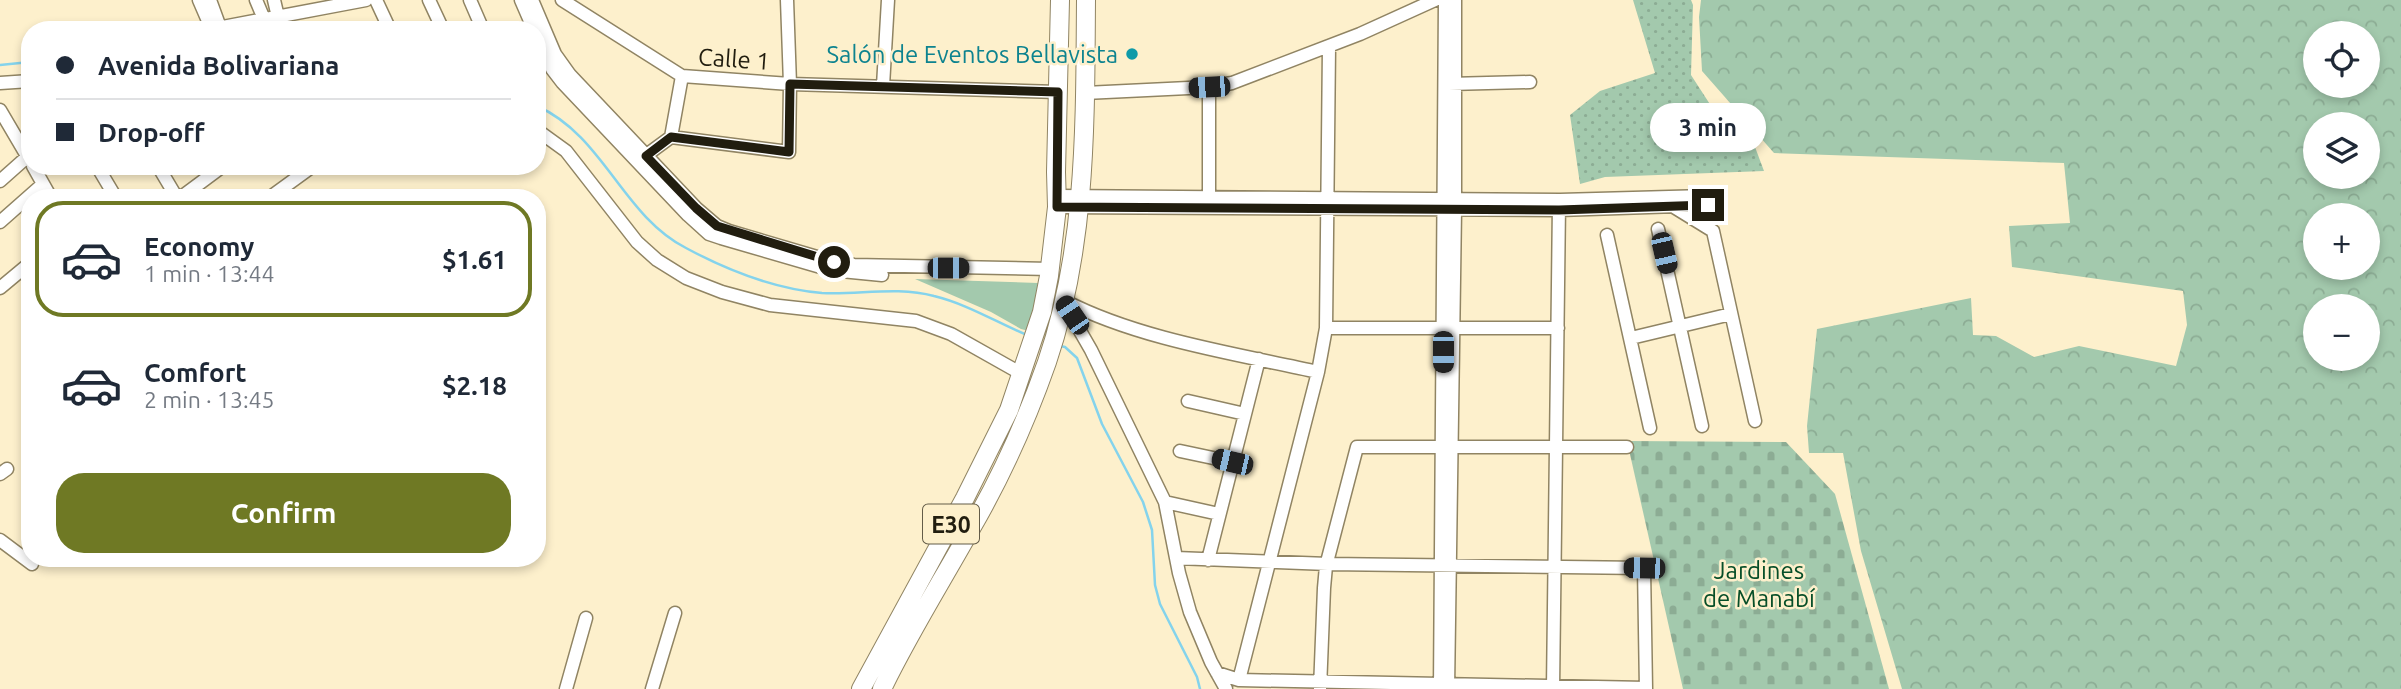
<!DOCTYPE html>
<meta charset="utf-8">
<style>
:root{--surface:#fff;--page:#f6f6f7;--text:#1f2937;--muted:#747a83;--line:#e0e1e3;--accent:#6f7924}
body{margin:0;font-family:Ubuntu,sans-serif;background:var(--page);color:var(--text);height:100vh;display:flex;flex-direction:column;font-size:26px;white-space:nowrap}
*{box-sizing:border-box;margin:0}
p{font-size:23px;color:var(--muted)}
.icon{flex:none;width:38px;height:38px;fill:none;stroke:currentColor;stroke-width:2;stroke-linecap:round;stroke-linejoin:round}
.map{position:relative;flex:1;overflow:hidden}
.sheet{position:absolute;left:21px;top:189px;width:525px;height:378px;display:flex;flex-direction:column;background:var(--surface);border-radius:28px;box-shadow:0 4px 10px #0003}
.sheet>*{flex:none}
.banner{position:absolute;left:21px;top:21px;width:525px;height:154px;border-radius:28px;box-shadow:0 4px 10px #0003;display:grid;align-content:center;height:154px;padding:0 35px;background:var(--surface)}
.controls{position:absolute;left:2303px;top:21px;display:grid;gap:14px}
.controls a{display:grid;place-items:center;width:77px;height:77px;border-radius:50%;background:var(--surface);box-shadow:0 4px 10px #0003;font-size:35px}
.end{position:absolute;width:32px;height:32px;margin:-16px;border:9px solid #211d0f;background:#fff;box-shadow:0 0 0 4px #fff}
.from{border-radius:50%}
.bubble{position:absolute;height:49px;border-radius:24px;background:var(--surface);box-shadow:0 4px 10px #0003;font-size:23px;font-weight:700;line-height:49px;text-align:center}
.car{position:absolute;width:21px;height:42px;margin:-21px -10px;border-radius:9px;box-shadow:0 0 5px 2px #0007;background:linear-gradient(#222 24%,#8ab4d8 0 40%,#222 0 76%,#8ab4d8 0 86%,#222 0)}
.banner b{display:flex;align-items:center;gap:24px;height:66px;font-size:26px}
.banner b+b{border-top:2px solid var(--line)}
.banner i{width:18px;height:18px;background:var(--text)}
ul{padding:12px 0 0;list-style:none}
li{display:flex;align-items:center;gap:21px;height:116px;margin:0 14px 10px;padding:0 21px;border:4px solid transparent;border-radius:28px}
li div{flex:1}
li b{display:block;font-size:26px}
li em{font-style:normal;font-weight:700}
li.current{border-color:var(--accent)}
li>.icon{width:63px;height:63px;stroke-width:1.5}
.cta{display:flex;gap:14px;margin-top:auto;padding:14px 35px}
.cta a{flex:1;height:80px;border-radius:28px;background:var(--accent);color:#fff;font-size:28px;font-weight:700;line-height:80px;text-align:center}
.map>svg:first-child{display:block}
.grass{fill:url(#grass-dots)}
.forest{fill:url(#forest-crowns);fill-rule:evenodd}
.cemetery{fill:url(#cemetery-stones)}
.garden{fill:#a3c9ad}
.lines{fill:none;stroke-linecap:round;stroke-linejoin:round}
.stream{stroke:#84d3ec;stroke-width:2.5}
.minor-casing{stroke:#908463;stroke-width:15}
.highway-casing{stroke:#908463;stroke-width:20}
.minor{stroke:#fff;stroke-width:12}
.highway{stroke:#fff;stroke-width:18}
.route{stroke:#211d0f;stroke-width:9}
.culture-dot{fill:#0f9aa8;stroke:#fdf0cc;stroke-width:2.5}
.labels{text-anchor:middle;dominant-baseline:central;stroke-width:5;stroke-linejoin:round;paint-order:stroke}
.shield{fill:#fdf0cc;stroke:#635c48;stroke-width:2}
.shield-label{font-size:23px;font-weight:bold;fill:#211d0f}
.culture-label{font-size:24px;fill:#0d838f;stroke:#fdf0cc;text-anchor:end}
.street-label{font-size:24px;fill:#211d0f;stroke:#fdf0cc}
.park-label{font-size:24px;fill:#074e28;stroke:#fdf0cc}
</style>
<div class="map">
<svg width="2401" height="689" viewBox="0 0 2401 689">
<defs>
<pattern id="grass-dots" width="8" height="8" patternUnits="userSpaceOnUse" patternTransform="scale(1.75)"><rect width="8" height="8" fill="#a3c9ad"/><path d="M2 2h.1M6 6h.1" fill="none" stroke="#8cac94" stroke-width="1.8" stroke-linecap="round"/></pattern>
<pattern id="forest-crowns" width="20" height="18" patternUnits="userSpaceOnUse" patternTransform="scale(1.75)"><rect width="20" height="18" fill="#a3c9ad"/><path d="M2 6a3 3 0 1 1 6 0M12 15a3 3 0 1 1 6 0" fill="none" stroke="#8cac94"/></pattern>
<pattern id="cemetery-stones" width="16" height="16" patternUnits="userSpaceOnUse" patternTransform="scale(1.75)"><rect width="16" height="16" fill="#a3c9ad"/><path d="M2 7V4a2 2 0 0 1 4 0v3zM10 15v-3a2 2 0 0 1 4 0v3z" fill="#8cac94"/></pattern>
</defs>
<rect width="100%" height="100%" fill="#fdf0cc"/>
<path class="grass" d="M1633 0H1691L1693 5 1691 75 1715 112 1752 139 1764 171 1605 177 1580 184 1570 115 1600 91 1655 73Z"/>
<path class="forest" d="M1701 0H2401V689H1902L1861 551 1843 453H1809L1807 426 1817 329 1971 298 1973 335 1996 336 2034 357 2079 346 2176 366 2187 325 2183 291 2012 267 2009 226 2070 223 2064 163 1774 153 1702 71 1699 17ZM2315 33H2368V86H2315ZM2315 124H2368V177H2315ZM2315 215H2368V268H2315ZM2315 306H2368V359H2315Z"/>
<path class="cemetery" d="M1627 441 1786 442 1835 494 1889 689H1683Z"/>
<path class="garden" d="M915 279 1038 283 1029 331 1021 329 991 312Z"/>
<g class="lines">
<path class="stream" d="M0 65 30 62
M537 106C604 136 622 215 686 248 727 270 775 289 822 293 859 295 897 286 934 296 967 304 996 322 1027 335
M1060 346 1065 347 1077 358 1102 424 1143 502 1152 530 1155 585 1160 604 1197 677 1200 689"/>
<defs>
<path id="minor" d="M199 0 212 30
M210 0 221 30
M256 0 264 19
M274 0 278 17
M376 0 390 30
M429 0 443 30
M470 0 483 30
M521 0 534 30
M532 0 555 54 570 75 696 208 717 226 729 231 834 262 854 265 1050 269
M562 0 682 76 790 84 1058 92
M212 29 366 0
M537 38 552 69 562 82 688 215 709 234 721 238 831 270 882 275
M0 83 30 81
M1449 84 1530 82
M883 86 888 0
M1209 87V205
M1085 93 1209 87 1232 83 1360 34 1435 0
M0 110 30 161
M537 130 566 151 637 242 657 260 686 278 722 292 770 305 916 321 951 334 1022 374
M671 137 682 76
M641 159 671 137 789 152 790 84 787 0
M33 166 51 198
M97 166 116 198
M158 166 177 198
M0 181 27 157
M180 198 223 166
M269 198 313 166
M1057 207 1559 210 1708 205 1706 196 1560 200 1057 196
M1674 207 1713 231 1755 421
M0 222 43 184
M1658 229 1702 426
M1607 235 1650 428
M0 288 30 263
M1065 301C1138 339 1237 354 1318 372
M1064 303 1091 350 1165 502 1179 573 1190 612 1211 662 1226 689
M1326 328H1558
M1631 338 1731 314
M1188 401 1245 414
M1180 451 1232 462
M0 474 7 469
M1165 502 1219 514
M0 540 32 564
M1176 558 1328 564 1644 568 1646 689
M1208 560 1259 359
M1217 673 1239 680 1646 688
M1239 680 1318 372 1326 328 1329 47
M566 689 586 618
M652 689 675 613
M1320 689 1324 588 1326 566 1357 447H1627
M1440 689 1445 0
M1448 689 1455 210V0
M1553 689 1559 204"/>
<path id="highway" d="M861 689 965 498 1009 410 1042 312 1049 276 1057 207 1056 172 1060 0
M882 689C909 633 942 581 972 527 1002 475 1027 419 1047 362 1087 245 1085 122 1086 0"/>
</defs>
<use href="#minor" class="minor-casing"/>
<use href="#highway" class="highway-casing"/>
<use href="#minor" class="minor"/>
<use href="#highway" class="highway"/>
</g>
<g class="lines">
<path class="route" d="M834 262 717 226 696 208 646 156 671 137 789 152 790 84 1058 92 1057 207 1559 210 1708 205"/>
</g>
<circle class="culture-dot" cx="1132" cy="54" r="7"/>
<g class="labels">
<rect class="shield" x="923" y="504.5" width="56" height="39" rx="5"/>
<g class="shield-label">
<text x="951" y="524">E30</text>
</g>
<g class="culture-label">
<text x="1118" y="54">Salón de Eventos Bellavista</text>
</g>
<g class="street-label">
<text transform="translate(734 59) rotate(4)">Calle 1</text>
</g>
<g class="park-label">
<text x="1759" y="570">Jardines<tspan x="1759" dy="28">de Manabí</tspan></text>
</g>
</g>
</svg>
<div class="controls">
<a><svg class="icon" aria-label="locate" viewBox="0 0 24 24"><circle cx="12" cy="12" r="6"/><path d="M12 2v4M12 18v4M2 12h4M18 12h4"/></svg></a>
<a><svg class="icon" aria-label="layers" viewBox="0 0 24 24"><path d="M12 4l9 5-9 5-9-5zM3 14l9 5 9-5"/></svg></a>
<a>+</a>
<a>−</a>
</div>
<i class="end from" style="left:834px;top:262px"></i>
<i class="end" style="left:1708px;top:205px"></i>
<div class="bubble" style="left:1650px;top:103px;width:116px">3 min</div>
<i class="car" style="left:1209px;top:87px;rotate:267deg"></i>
<i class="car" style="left:1664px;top:253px;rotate:167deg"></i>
<i class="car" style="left:948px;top:268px;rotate:90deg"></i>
<i class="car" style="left:1072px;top:315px;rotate:326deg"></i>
<i class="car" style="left:1443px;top:352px;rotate:180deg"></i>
<i class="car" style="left:1232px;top:462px;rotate:283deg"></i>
<i class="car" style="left:1644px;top:568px;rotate:271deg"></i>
<div class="banner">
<b><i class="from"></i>Avenida Bolivariana</b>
<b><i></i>Drop-off</b>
</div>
<section class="sheet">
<ul>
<li class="current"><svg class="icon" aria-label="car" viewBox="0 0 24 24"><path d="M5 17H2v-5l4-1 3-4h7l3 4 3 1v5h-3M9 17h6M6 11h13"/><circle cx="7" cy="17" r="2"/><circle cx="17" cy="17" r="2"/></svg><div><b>Economy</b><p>1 min · 13:44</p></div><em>$1.61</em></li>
<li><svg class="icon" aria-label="car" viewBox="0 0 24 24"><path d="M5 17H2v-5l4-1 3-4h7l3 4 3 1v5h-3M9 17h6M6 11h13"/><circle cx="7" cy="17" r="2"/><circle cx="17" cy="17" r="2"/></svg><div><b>Comfort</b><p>2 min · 13:45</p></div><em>$2.18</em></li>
</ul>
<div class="cta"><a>Confirm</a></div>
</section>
</div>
